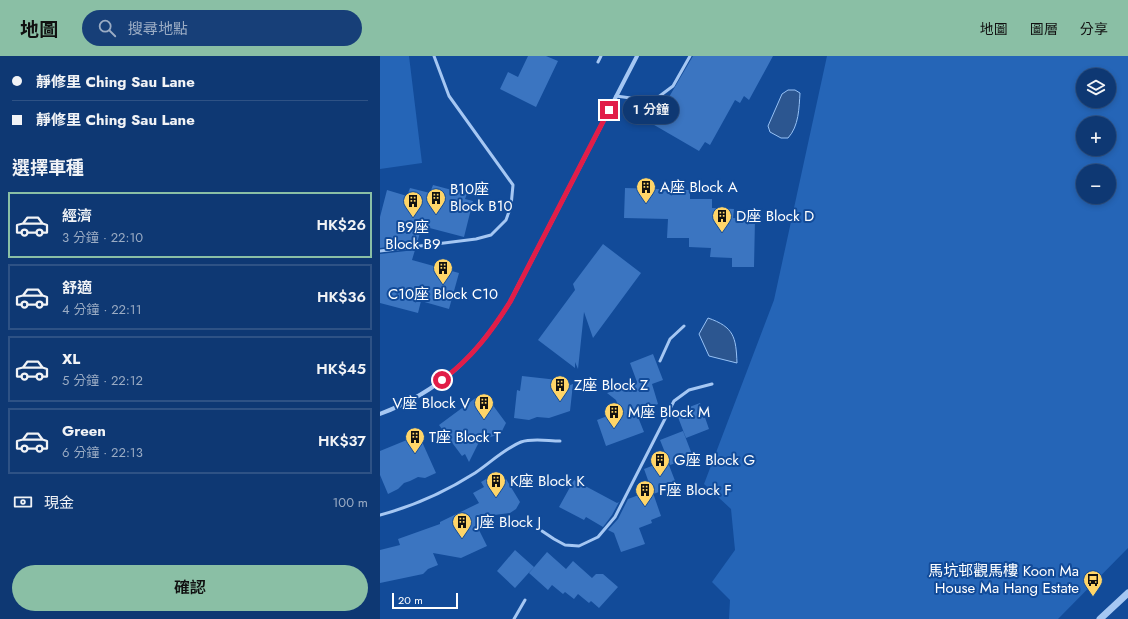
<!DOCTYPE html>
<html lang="zh-TW">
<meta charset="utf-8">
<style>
:root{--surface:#0e3873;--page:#173f78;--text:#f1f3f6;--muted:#9bacc4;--line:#2e5285;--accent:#8abfa5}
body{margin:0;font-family:Jost,"Noto Sans TC",sans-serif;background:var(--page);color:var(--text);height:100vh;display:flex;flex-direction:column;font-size:15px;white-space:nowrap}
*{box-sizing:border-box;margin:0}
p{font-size:13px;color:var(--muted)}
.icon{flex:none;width:22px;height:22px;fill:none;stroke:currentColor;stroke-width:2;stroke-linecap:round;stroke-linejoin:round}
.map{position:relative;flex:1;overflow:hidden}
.sheet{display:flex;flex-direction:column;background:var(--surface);width:380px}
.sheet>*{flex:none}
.banner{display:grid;align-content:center;height:88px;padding:0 12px;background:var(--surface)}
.tools{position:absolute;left:696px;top:12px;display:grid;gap:8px}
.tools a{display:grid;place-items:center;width:40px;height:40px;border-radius:50%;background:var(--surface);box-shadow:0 2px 6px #0003,0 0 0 1px var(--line);font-size:20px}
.scale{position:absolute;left:12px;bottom:10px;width:66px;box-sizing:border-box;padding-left:4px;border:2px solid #fff;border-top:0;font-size:11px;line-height:14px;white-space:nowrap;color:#fff;-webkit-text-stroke:3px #124b99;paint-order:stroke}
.end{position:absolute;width:18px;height:18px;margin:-9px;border:5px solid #e11d48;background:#fff;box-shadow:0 0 0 2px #fff}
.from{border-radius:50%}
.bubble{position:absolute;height:28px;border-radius:14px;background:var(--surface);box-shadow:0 2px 6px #0003,0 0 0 1px var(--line);font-size:13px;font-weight:600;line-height:28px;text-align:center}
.banner b{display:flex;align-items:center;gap:14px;height:38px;font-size:15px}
.banner b+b{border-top:1px solid var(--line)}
.banner i{width:10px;height:10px;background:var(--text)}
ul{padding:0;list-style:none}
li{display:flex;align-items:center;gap:12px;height:66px;margin:0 8px 6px;padding:0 4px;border:2px solid var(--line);border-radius:0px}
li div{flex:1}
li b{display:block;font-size:15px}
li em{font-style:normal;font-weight:600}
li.on{border-color:var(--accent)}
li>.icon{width:36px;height:36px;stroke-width:1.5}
h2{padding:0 12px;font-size:18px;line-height:48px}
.pay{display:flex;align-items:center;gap:10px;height:44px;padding:0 12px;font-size:15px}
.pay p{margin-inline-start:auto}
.primary-button{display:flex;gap:8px;margin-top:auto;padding:8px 12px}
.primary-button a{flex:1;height:46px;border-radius:24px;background:var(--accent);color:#111;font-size:16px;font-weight:600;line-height:46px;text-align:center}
header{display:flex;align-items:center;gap:24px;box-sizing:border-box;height:56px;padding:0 20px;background:var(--accent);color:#111}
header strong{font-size:19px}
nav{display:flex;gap:22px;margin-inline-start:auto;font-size:14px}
.search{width:280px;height:36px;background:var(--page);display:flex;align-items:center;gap:10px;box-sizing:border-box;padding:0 14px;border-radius:22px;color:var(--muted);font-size:15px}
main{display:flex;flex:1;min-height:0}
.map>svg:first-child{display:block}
.green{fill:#2565b7;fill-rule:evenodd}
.water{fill:#2c5690;stroke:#97c2f6}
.building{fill:#3b75c1}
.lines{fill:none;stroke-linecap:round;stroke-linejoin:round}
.service{stroke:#a5c7f3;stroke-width:3}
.minor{stroke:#a5c7f3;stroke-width:4}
.tertiary{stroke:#a5c7f3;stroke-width:7}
.route{stroke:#e11d48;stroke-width:5}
.labels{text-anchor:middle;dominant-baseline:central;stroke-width:4;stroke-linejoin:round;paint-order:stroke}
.poi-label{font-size:15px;fill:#fff;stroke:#124b99;text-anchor:start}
</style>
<header>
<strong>地圖</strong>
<div class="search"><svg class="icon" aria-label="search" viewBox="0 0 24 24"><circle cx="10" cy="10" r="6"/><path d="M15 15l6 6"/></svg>搜尋地點</div>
<nav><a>地圖</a><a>圖層</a><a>分享</a></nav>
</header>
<main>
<section class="sheet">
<div class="banner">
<b><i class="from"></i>靜修里 Ching Sau Lane</b>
<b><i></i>靜修里 Ching Sau Lane</b>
</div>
<h2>選擇車種</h2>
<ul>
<li class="on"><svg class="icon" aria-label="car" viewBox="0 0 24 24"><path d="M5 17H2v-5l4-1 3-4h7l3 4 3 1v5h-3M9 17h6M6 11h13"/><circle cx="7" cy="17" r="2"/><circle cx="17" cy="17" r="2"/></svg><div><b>經濟</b><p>3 分鐘 · 22:10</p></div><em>HK$26</em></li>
<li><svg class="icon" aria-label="car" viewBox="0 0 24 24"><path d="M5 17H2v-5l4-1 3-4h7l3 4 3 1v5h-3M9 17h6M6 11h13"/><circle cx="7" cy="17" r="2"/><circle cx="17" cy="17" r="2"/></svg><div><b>舒適</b><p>4 分鐘 · 22:11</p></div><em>HK$36</em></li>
<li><svg class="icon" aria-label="car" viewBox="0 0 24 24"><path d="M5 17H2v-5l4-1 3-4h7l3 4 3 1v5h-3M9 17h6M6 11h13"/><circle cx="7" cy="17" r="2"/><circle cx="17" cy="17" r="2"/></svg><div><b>XL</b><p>5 分鐘 · 22:12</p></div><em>HK$45</em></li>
<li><svg class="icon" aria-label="car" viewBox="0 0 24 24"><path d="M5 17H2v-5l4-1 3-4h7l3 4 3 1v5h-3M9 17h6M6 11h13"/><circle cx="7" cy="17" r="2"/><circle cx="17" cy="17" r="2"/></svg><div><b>Green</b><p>6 分鐘 · 22:13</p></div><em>HK$37</em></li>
</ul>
<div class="pay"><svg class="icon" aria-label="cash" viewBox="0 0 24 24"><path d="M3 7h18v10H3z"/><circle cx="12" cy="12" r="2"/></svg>現金<p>100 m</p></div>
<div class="primary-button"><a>確認</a></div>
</section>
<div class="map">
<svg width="748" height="563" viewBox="0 0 748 563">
<rect width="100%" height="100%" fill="#124b99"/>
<path class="green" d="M0 0H29L42 107 0 113Z
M447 0H748V492L678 563H349L350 544 332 526 355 494 351 453 324 428 394 244ZM703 19H729V45H703ZM703 67H729V93H703ZM703 115H729V141H703Z"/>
<path class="water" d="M408 34H415L420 37C419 52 419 70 408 82H401L390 76 388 70 402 38Z
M328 262C354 271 356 281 357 307L329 300 319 278Z"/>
<path class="building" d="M148 0H166L178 5 156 51 120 33 128 16 138 21Z
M313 0H393L369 44 364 40 360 47 355 44 330 89 325 86 319 95 269 66 278 50 282 53Z
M53 129 87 138 85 143 93 145 84 181 42 170 37 187 0 192V161L7 134 27 140 30 132 50 137Z
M245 132 310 134V143H332V152L354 153 353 162 375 163 374 211H352V202L330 201 331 192 309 191V182H287L288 163 244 162Z
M223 188 261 217 213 282 204 256 198 313 195 306V312L158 284 195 234 193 228Z
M35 194 32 204 79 217 69 253 41 245 38 257 0 247V198Z
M273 298 283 324 272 328 278 348 256 356 264 376 226 390 217 364 240 355 236 344 227 337 233 335 231 330 242 332 257 326 250 307Z
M142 320 187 325 182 332 193 328 190 355 169 362 157 361 149 364 134 362 137 334 140 335Z
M101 338 110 350 112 348 126 367 122 375 117 379 98 385 99 386 89 406 85 398 82 400 59 369Z
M320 347 329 373 306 382 296 356Z
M303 375 313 401 290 409 280 384Z
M39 379 56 417 45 422 38 421 30 425 24 427 18 433 8 438 0 419V395Z
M287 404 297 430 273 438 264 413Z
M118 416 124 425 126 423 140 446 136 453 130 457 98 461 105 468 98 472 107 490 81 502 53 497 58 509 48 513 43 518 0 527V494L20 489 18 483 60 468V466L99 447 93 437 104 431 101 426Z
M194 424 237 447 239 446 232 459 223 471 206 461 204 464 179 451Z
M272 434 281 460 271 464 272 467 259 472 265 488 241 496 234 477 228 474 238 463 248 443Z
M135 494 154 511 135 532 117 515Z
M167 496 186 513 193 505 212 522 216 518H223L238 531 219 552 211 545 209 547 198 538 194 543 185 536 183 538 172 529 168 534 149 517Z"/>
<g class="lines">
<path class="service" d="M218 6 221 0
M236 40 273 45 293 30 310 0
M0 195 96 183 111 179 126 164 131 150 133 129 69 40 54 0
M280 305 290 283 304 270
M0 459C34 450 65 436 95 417 110 407 124 393 141 386 152 382 168 385 180 385
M162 475 174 483 185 489 199 490 218 481 235 461 294 345 309 334 332 328
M134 563 145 544"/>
<path class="minor" d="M0 358C60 335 97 300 130 246L257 0"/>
<path class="tertiary" d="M720 563 748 537"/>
</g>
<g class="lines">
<path class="route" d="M62 324C92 302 111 276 130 246L229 54"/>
</g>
<defs>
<symbol id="building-pin" viewBox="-11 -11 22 30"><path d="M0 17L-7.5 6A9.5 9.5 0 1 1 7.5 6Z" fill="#ffd568" stroke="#124b99"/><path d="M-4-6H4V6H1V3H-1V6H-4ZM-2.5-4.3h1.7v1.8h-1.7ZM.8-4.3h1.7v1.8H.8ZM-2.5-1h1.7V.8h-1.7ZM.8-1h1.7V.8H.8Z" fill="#111"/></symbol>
<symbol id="bus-pin" viewBox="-11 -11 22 30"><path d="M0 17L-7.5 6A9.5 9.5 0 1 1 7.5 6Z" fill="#ffd568" stroke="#124b99"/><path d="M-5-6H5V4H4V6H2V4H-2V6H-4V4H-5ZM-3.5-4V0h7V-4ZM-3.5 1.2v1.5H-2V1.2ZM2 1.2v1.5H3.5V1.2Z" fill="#111"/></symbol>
</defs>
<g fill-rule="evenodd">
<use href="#building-pin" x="255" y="120" width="22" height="30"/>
<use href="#building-pin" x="45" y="131" width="22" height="30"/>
<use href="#building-pin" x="22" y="134" width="22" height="30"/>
<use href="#building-pin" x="331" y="149" width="22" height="30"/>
<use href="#building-pin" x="52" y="201" width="22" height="30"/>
<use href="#building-pin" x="169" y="318" width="22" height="30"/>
<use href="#building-pin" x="93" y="336" width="22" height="30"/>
<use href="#building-pin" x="223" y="345" width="22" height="30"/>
<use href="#building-pin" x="24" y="370" width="22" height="30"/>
<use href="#building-pin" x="269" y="393" width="22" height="30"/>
<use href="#building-pin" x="105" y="414" width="22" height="30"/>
<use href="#building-pin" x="254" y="423" width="22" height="30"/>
<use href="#building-pin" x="71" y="455" width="22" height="30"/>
<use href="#bus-pin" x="702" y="513" width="22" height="30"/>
</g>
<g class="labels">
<g class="poi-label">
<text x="280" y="131">A座 Block A</text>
<text x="70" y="133">B10座<tspan x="70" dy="17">Block B10</tspan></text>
<text x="356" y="160">D座 Block D</text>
<text x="33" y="171" text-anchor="middle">B9座<tspan x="33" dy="17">Block B9</tspan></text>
<text x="63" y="238" text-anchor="middle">C10座 Block C10</text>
<text x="194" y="329">Z座 Block Z</text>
<text x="90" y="347" text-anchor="end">V座 Block V</text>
<text x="248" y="356">M座 Block M</text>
<text x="49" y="381">T座 Block T</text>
<text x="294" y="404">G座 Block G</text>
<text x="130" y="425">K座 Block K</text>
<text x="279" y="434">F座 Block F</text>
<text x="96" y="466">J座 Block J</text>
<text x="699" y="515" text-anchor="end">馬坑邨觀馬樓 Koon Ma<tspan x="699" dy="17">House Ma Hang Estate</tspan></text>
</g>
</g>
</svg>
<div class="tools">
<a><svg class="icon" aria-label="layers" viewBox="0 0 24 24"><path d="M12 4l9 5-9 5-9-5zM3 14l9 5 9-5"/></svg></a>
<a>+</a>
<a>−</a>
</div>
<div class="scale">20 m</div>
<i class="end from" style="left:62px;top:324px"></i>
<i class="end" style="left:229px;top:54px"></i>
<div class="bubble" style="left:243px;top:40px;width:56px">1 分鐘</div>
</div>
</main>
